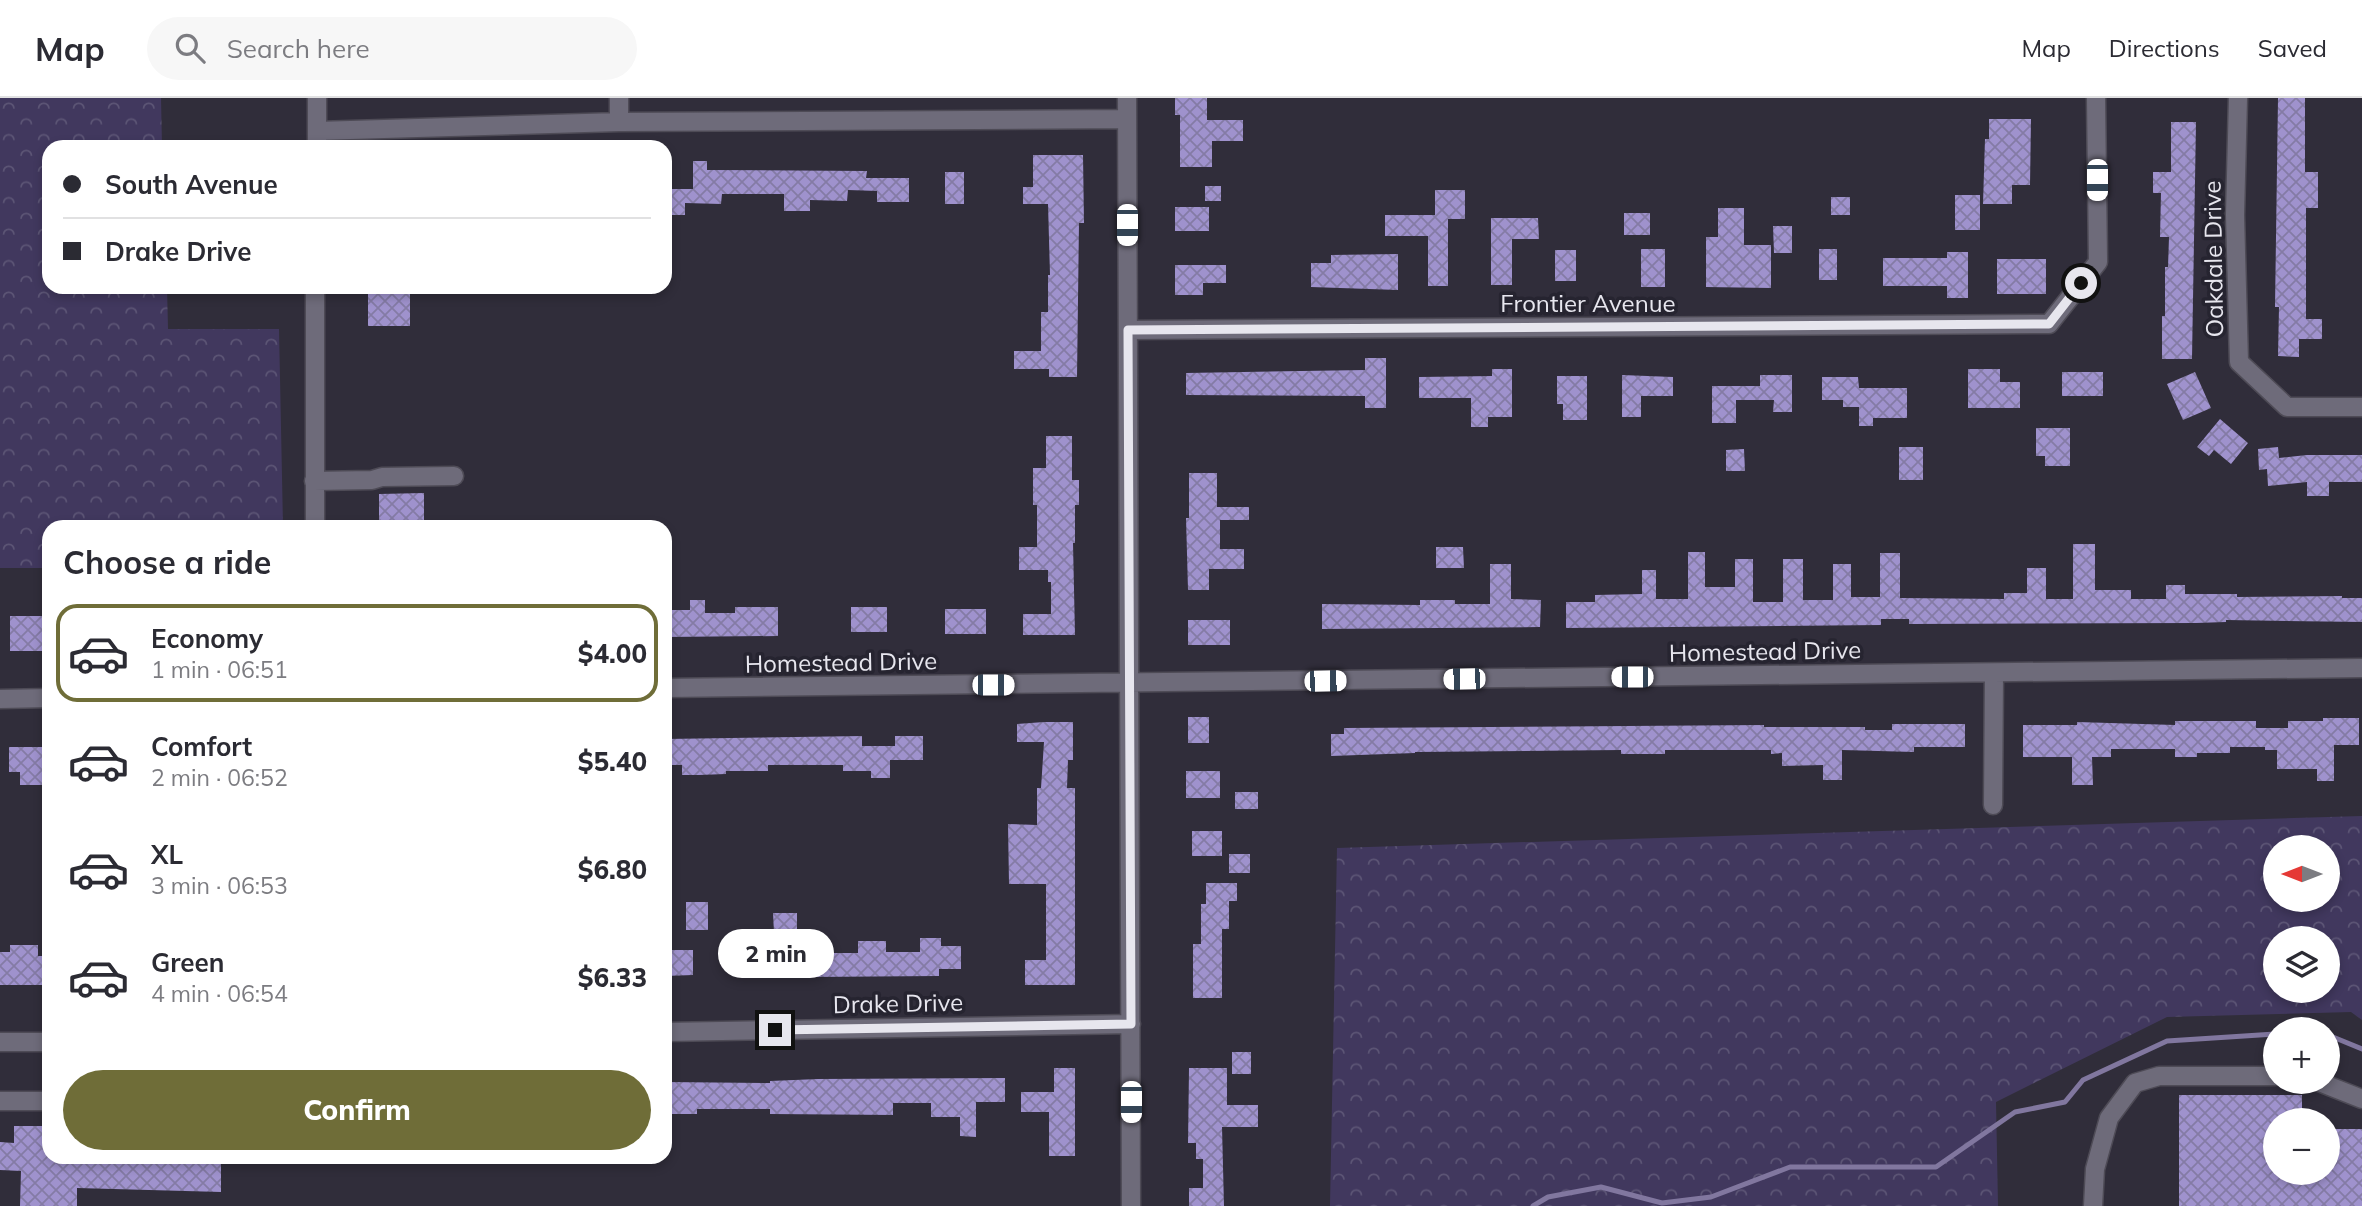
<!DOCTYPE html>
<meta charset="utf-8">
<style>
:root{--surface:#fff;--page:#f7f7f7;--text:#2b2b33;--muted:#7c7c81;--line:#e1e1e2;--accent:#6f6d38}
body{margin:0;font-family:Mulish,sans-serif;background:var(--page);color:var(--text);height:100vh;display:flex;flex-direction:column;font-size:26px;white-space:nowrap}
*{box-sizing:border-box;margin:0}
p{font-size:23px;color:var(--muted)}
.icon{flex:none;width:38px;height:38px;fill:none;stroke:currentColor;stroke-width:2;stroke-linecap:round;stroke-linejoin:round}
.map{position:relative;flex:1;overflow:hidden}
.panel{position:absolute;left:42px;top:422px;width:630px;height:644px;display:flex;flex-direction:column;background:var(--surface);border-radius:21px;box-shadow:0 4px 10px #0003}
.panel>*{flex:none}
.hud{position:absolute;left:42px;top:42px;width:630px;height:154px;border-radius:21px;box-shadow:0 4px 10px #0003;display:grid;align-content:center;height:154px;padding:0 21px;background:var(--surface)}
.needle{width:46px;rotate:270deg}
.controls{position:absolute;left:2263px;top:737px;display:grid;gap:14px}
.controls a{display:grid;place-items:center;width:77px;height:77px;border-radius:50%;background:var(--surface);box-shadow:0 4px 10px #0003;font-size:35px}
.end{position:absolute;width:32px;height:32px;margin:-16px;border:9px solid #e7e6ee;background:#111;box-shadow:0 0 0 4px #111}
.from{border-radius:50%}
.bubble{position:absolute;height:49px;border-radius:24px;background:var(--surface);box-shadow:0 4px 10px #0003;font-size:23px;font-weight:800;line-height:49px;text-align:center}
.car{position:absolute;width:21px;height:42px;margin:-21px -10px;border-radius:9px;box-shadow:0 0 5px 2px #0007;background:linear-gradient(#fff 24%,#345 0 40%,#fff 0 76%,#345 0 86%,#fff 0)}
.hud b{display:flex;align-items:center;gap:24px;height:66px;font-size:26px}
.hud b+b{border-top:2px solid var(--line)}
.hud i{width:18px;height:18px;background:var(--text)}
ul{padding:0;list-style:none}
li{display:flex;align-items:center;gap:21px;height:98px;margin:0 14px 10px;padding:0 7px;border:4px solid transparent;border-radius:21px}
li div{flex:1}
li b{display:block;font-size:26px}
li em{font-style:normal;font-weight:800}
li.current{border-color:var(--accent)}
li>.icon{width:63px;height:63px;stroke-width:1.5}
h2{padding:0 21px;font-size:32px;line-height:84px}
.primary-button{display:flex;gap:14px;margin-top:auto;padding:14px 21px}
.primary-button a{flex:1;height:80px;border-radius:42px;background:var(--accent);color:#fff;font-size:28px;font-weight:800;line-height:80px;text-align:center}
header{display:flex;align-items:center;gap:42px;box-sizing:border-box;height:98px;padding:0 35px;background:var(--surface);border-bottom:2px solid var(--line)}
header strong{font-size:33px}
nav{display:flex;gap:38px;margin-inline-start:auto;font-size:24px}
.search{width:490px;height:63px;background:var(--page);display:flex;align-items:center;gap:18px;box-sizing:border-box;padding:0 24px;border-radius:38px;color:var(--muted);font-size:26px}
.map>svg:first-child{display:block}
.forest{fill:url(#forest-crowns);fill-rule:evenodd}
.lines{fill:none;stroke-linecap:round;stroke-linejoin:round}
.stream{stroke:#81779f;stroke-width:5}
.building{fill:url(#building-cross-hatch)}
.minor-casing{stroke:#4e4b56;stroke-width:21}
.minor{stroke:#6e6b7a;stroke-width:18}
.route{stroke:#e7e6ee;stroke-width:9}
.labels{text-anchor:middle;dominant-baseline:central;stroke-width:7;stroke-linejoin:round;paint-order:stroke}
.street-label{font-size:24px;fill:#e7e6ee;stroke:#262430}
</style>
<header>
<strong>Map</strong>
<div class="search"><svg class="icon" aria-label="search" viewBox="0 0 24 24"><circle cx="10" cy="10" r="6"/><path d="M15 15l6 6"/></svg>Search here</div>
<nav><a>Map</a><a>Directions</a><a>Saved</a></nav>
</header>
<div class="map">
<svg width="2362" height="1108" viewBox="0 0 2362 1108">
<defs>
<pattern id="forest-crowns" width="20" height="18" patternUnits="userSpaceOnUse" patternTransform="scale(1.75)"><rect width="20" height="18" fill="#41385e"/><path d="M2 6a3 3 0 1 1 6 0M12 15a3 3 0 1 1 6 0" fill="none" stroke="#5c5575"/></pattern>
<pattern id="building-cross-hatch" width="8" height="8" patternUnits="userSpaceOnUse" patternTransform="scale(1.75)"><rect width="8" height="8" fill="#9f92cd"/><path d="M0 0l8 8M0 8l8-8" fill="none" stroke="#847ba5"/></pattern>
</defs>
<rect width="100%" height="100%" fill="#302d3a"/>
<path class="forest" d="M0 0H161L162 49H49V189H167L168 231H279L283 429H49V470H0Z
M2362 718V922L2351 914 2167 919 1996 1004 1998 1108H1330L1337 750ZM2275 749H2328V802H2275ZM2275 840H2328V892H2275Z"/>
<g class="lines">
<path class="stream" d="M2328 937 2362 951
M1533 1108 1548 1099 1601 1089 1662 1105 1711 1099 1790 1069H1936L2015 1014 2065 1004 2083 982 2167 943 2275 936"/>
</g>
<path class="building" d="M1175 0H1207V22H1243V43H1212V69H1180V17H1175Z
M2278 0H2305V74H2318V110H2306V221H2322V241H2299V259L2278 258 2279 209H2275Z
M1989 21H2031L2030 87H2012V106H1983L1985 41H1989Z
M2171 24H2196L2192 261H2162V218H2165V169H2168L2169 139H2160L2161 95H2153V74H2171Z
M1033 57H1083L1084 125H1079L1077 279H1049V271H1014V253H1041V214H1048V177H1050L1048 106H1023V89H1033Z
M693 63H707V72L867 73 866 80H909V104H877V93L848 92 847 103 810 102V113H784V96H722L721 106 685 105V117H667V91H693Z
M945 74H964V106H945Z
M1205 88H1221V103H1205Z
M1435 92H1465V121H1448V188H1428V138H1385V117H1435Z
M1955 97H1980V132H1955Z
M1831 99H1850V117H1831Z
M1175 109H1209V133H1175Z
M1718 110H1744V147H1771V190L1706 189V139H1718Z
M1624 115H1650V137H1624Z
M1491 120H1538L1539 141H1512V187H1491Z
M1773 128H1792V155H1774Z
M1641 151H1665V189H1641Z
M1819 151H1837V182H1819Z
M1555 152H1576V183H1555Z
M1947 154H1968V200H1947V188H1883V160H1947Z
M1398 156V192L1311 189V165H1331V157Z
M1997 161H2046V196H1997Z
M1175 167H1226V185H1203V197H1175Z
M368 189H410V228H368Z
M1365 260H1386V310H1365V298L1186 297V275L1365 272Z
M1492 271H1512V319H1488V329H1471V300H1419V279L1492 278Z
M1968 271H2000V284H2020V310H1968Z
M2062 274H2103V298H2062Z
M2195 274 2211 310 2183 322 2167 286Z
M1622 277 1673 279V298H1641V319H1622Z
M1760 277H1792V314H1773L1774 302H1736V325H1712V288H1760Z
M1557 278H1587V322H1563V306H1557Z
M1822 279H1858L1859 290H1907V320H1873V328H1859V309H1843V302H1822Z
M2220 321 2248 345 2231 366 2214 352 2209 358 2197 349Z
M2036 330H2070V368H2045V358H2036Z
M1046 338H1072V382H1079V407H1075V445H1073L1075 537H1023V516H1051V484H1048V472H1019V449H1037V407H1033V370H1046Z
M1899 349H1923V382H1899Z
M2278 349 2279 360 2307 357H2362V384H2329V398H2307V384L2268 388 2267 371 2259 372 2258 351Z
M1744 351 1745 373H1726V352Z
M1189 375H1217V409H1249V422H1220V451H1244V471H1209V492H1188L1186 420H1189Z
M424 395V429H379V396Z
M2073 446H2095V492H2131V501H2166V487H2185V496H2237V499L2342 498V500H2362V524L2226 522V524L2196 525 1909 526V521H1881V527L1566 530V504H1595V497L1642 496V472H1656V501H1688V454H1705V489H1735V461H1753V504H1783V461H1803V502H1833V466H1851V499H1880V455H1900V500L2004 501V495H2027V470H2046V501H2073Z
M1436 449H1463L1464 470H1436Z
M1490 466H1511V501L1541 502 1540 529 1322 531V506L1420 507V502H1455V506H1490Z
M690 502H705V515H735V509H778V538L665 539V512H690Z
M851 509H887V534H851Z
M945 511H986V536H945Z
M10 518H49V553H10Z
M1188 522H1230V547H1188Z
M1188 619H1209V645H1188Z
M2323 620H2359V647H2334V683H2317V671H2277V652H2265V649H2230V655H2197V659H2175V651H2111V659H2092L2093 687H2072V659H2023V627H2077V624L2175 627V623H2256V630H2288V623H2323Z
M1044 624H1073V662H1068L1067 690H1075V887H1025V862H1046V786H1009L1008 726 1037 727V690H1041L1044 644H1017V626Z
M1892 626H1965V649H1914V654L1842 652V682H1823V667L1782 668V655L1771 656V652H1665V656H1621V652L1415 654V655L1331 658V636H1344V630L1764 627V629H1865V632H1892Z
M862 638V648H895V638H923V662H890V680H871V673H843V667H768V673H726V676L699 677H682V667H665V641Z
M9 649H49V687H20V674H9Z
M1186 673H1220V700H1186Z
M1235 694H1258V711H1235Z
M1192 733H1222V758H1192Z
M1229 756H1250V775H1229Z
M1206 785H1237V803H1229V831H1222V900H1193V846H1201V806H1206Z
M686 804H708V832H686Z
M773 815H797V834L776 835 777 863H763V872L740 873V835H774Z
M920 840H941V848H961V871H939V878L811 879V855H858V843H886V854H920Z
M10 847H38V858H49V887H0V854H10Z
M665 852H693V877L665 878Z
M1232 954H1251V976H1232Z
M1054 970H1075V1058H1049V1014H1021V994H1054Z
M1189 970H1227V1007H1258V1029H1222L1224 1108H1189V1090H1203V1061H1196V1045H1188Z
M1005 980V1004H976V1039L960 1038V1019H931V1005H893V1017L770 1016V1011H697V1016H665V984L770 985V983L818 981Z
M2179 997H2302V1022H2275V1074H2328V1031H2362V1108H2179Z
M14 1028H49V1059H221V1094L77 1090V1108H20L21 1073 0 1072V1044L14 1045Z"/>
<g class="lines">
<defs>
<path id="minor" d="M1127 0 1131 1108
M2238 0 2235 117 2239 264 2287 309H2362
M619 24V0
M317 33 619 24 1127 21
M317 49V0
M1128 232 2049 226 2098 164 2096 0
M314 383 372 382 382 379 454 378
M315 429V189
M665 590 2362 570
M0 601 49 600
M1993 707 1994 575
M665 934 1131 926
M0 944H49
M2319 984 2362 1001
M0 1003H49
M2093 1108 2095 1071 2109 1020 2135 985 2159 978H2275"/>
</defs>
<use href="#minor" class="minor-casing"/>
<use href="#minor" class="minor"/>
</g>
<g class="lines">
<path class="route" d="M775 932 1131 926 1128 232 2049 226 2081 185"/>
</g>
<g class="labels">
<g class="street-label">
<text transform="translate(2213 161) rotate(-91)">Oakdale Drive</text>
<text x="1588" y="205">Frontier Avenue</text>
<text transform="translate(1765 553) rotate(-1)">Homestead Drive</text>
<text transform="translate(841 564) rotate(-1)">Homestead Drive</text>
<text transform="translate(898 905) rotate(-1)">Drake Drive</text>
</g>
</g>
</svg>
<div class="controls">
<a><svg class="needle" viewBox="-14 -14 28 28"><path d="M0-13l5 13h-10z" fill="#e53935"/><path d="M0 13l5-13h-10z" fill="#7c7c81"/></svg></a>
<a><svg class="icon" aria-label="layers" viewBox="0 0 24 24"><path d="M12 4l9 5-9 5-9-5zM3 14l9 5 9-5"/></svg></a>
<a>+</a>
<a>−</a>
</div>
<i class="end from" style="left:2081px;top:185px"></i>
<i class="end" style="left:775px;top:932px"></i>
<div class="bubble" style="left:718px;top:831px;width:116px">2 min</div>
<i class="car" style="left:2097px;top:82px;rotate:180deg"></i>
<i class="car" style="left:1127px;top:127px;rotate:180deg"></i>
<i class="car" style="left:1632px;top:579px;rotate:270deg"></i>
<i class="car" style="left:1464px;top:581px;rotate:269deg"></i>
<i class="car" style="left:1325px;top:583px;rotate:89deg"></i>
<i class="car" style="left:993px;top:587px;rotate:90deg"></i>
<i class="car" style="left:1131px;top:1004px;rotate:180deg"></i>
<div class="hud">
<b><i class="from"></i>South Avenue</b>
<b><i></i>Drake Drive</b>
</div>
<section class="panel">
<h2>Choose a ride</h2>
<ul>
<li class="current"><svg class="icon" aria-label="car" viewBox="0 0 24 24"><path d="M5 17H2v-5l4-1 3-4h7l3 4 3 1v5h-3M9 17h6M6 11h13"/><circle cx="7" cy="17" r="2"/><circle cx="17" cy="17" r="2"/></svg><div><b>Economy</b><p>1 min · 06:51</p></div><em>$4.00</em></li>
<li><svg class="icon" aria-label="car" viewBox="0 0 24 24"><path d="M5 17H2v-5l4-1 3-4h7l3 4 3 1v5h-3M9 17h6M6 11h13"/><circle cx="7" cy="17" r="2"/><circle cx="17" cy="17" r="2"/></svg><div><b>Comfort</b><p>2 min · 06:52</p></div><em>$5.40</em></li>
<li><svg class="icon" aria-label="car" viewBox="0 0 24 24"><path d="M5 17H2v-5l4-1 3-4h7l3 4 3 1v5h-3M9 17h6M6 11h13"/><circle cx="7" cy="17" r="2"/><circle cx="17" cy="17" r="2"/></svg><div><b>XL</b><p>3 min · 06:53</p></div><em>$6.80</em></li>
<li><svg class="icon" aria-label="car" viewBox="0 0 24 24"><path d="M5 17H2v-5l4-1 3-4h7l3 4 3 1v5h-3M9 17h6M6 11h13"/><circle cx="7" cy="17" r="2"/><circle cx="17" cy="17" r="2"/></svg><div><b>Green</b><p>4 min · 06:54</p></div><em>$6.33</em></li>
</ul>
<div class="primary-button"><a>Confirm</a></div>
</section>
</div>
